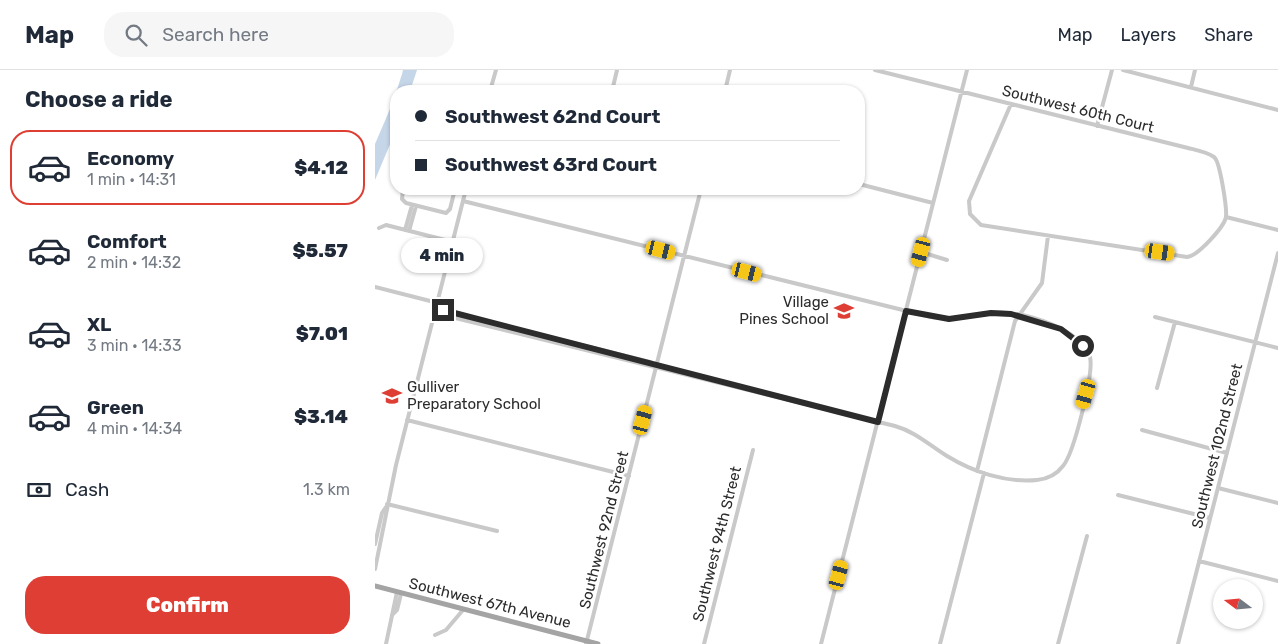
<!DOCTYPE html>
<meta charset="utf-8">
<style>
:root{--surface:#fff;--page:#f6f6f7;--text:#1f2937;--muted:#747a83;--line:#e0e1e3;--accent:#de3e33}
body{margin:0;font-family:Rubik,sans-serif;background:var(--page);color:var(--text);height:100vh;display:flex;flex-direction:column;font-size:19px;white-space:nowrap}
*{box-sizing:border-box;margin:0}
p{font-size:16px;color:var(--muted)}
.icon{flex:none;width:28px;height:28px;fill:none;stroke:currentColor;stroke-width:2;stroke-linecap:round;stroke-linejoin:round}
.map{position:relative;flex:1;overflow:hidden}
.sheet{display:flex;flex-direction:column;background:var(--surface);width:375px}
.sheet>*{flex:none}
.hud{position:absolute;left:15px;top:15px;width:475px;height:110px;border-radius:20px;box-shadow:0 1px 4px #0004;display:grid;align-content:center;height:110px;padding:0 25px;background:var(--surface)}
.needle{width:32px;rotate:286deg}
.tools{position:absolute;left:838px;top:509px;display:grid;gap:10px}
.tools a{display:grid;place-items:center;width:50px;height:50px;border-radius:50%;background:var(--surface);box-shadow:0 1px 4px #0004;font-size:25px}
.end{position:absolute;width:22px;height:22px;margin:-11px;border:6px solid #2c2c2c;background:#fff;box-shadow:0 0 0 2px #fff}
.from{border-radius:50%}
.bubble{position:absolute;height:35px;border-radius:18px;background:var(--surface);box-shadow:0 1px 4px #0004;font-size:16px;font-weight:800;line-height:35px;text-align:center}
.car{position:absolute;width:15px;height:30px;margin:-15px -8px;border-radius:6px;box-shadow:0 0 4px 1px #0007;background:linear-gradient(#f5c518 24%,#345 0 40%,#f5c518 0 76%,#345 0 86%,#f5c518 0)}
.hud b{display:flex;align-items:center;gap:18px;height:48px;font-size:19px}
.hud b+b{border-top:1px solid var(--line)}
.hud i{width:12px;height:12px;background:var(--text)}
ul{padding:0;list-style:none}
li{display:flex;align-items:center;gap:15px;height:75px;margin:0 10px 8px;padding:0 15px;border:2px solid transparent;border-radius:20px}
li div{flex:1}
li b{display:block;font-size:19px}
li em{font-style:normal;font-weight:800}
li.on{border-color:var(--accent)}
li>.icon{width:45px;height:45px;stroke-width:1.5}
h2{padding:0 25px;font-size:22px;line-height:60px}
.pay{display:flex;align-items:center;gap:12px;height:55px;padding:0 25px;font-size:19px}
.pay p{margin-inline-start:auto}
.primary-button{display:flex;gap:10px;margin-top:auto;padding:10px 25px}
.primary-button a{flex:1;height:58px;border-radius:20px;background:var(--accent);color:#fff;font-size:20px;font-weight:800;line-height:58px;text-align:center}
header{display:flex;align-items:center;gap:30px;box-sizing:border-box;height:70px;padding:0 25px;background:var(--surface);border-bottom:1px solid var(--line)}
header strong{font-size:24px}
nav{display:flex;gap:28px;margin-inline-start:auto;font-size:18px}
.search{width:350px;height:45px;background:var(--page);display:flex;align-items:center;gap:12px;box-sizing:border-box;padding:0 18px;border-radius:20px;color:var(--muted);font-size:19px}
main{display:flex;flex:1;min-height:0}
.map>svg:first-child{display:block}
.water{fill:#c6d6e9}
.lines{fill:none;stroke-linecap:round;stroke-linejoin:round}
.minor{stroke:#c9c9c9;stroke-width:4}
.major{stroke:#a4a4a4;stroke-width:5}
.route{stroke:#2c2c2c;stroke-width:6}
.labels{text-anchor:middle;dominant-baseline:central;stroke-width:5;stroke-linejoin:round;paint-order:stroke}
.street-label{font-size:15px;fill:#2c2c2c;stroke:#fff}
.poi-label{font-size:15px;fill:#2c2c2c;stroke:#fff;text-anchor:end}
</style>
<header>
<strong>Map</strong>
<div class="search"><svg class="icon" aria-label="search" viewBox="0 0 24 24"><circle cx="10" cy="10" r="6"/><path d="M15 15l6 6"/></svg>Search here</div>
<nav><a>Map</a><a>Layers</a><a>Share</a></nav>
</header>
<main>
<section class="sheet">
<h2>Choose a ride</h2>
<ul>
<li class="on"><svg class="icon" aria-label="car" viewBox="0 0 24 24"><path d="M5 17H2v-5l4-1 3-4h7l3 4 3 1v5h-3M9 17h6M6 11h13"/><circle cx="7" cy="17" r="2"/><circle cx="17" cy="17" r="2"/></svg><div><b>Economy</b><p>1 min · 14:31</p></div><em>$4.12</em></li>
<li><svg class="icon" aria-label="car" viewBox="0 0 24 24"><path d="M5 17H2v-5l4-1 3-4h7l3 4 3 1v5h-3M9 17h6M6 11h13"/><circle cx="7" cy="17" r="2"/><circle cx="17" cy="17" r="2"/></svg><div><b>Comfort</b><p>2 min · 14:32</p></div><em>$5.57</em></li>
<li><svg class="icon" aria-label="car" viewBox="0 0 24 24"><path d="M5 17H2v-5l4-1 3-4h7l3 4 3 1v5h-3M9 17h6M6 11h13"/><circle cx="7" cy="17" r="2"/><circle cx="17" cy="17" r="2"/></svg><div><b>XL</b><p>3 min · 14:33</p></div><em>$7.01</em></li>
<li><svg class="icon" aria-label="car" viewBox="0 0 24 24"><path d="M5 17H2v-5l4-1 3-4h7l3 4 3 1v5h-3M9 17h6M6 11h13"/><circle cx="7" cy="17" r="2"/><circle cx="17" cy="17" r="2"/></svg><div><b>Green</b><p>4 min · 14:34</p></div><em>$3.14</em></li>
</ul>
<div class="pay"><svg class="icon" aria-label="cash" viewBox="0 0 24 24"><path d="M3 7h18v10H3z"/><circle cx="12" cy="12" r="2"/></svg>Cash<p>1.3 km</p></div>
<div class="primary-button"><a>Confirm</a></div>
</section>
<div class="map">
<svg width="903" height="574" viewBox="0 0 903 574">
<rect width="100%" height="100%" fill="#fff"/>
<path class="water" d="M28 0H42L35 21H21V60L0 110V74L18 32 27 4Z"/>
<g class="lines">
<path class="minor" d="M500 0 813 78C821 80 832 82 839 87 845 91 852 138 851 147 849 157 823 186 812 187L606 155 595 144 594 131 636 34
M748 0 903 40
M64 17 83 21
M816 17 820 0
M115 21 121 0
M237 21 242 0
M350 21 355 0
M722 56 737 0
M484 114 558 133
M28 119 27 129 31 133 71 143 75 139 80 119
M851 147 903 160
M4 158 11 155 78 172
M30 160 37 135
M34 161 41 136
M546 182 572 190
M0 217 63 233
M61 239 275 292 282 297
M60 243 520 356C541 362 554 375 572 386 598 402 631 413 662 410 672 409 682 404 688 396 699 383 719 303 715 287 712 277 704 270 695 264 675 251 640 240 616 243 595 245 577 251 556 247L88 131
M780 247 903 278
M782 318 800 252
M32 350 254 406
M767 360 852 383
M602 401 640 251 667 213 673 166
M843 418 903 433
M743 425 835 448
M12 434 122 461
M0 474 7 443 11 437
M824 491 903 511
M0 499 21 395 91 119
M17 545 22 540 26 524
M60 565 71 560 88 540
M11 574 22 522
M211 574 326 119
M329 574 378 380
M446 574 592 0
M565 574 609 403
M683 574 712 466
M803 574 903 183"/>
<path class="major" d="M0 516 223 574"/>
</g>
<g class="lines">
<path class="route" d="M68 240 503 352 531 241 574 249 616 243 636 244 686 259 708 276"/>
</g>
<defs>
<symbol id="school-bare" viewBox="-9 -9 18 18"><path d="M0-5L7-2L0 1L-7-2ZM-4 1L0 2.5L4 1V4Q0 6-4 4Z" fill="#de3e33" stroke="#fff" stroke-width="2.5" paint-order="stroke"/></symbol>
</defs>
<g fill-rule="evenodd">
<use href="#school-bare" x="455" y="227" width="28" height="28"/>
<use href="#school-bare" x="3" y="312" width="28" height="28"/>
</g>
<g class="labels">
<g class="street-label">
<text transform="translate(703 39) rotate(14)">Southwest 60th Court</text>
<text transform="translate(842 376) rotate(-76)">Southwest 102nd Street</text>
<text transform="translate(229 460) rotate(-76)">Southwest 92nd Street</text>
<text transform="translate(342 474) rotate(-76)">Southwest 94th Street</text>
<text transform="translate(115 533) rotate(14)">Southwest 67th Avenue</text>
</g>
<g class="poi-label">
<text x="454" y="232">Village<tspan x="454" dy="17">Pines School</tspan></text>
<text x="32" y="317" text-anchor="start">Gulliver<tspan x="32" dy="17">Preparatory School</tspan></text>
</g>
</g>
</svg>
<div class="tools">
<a><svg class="needle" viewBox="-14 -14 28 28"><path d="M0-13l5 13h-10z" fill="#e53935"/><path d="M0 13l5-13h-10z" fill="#747a83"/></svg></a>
</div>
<i class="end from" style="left:708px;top:276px"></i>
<i class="end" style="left:68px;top:240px"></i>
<div class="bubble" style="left:26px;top:168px;width:82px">4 min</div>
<i class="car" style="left:286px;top:180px;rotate:104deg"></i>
<i class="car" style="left:546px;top:182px;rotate:195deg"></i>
<i class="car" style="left:785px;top:182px;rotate:98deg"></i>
<i class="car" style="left:372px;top:202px;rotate:104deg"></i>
<i class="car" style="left:711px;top:324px;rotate:196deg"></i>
<i class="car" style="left:268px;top:350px;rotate:15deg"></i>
<i class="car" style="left:464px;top:505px;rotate:15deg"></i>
<div class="hud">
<b><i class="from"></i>Southwest 62nd Court</b>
<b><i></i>Southwest 63rd Court</b>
</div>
</div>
</main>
